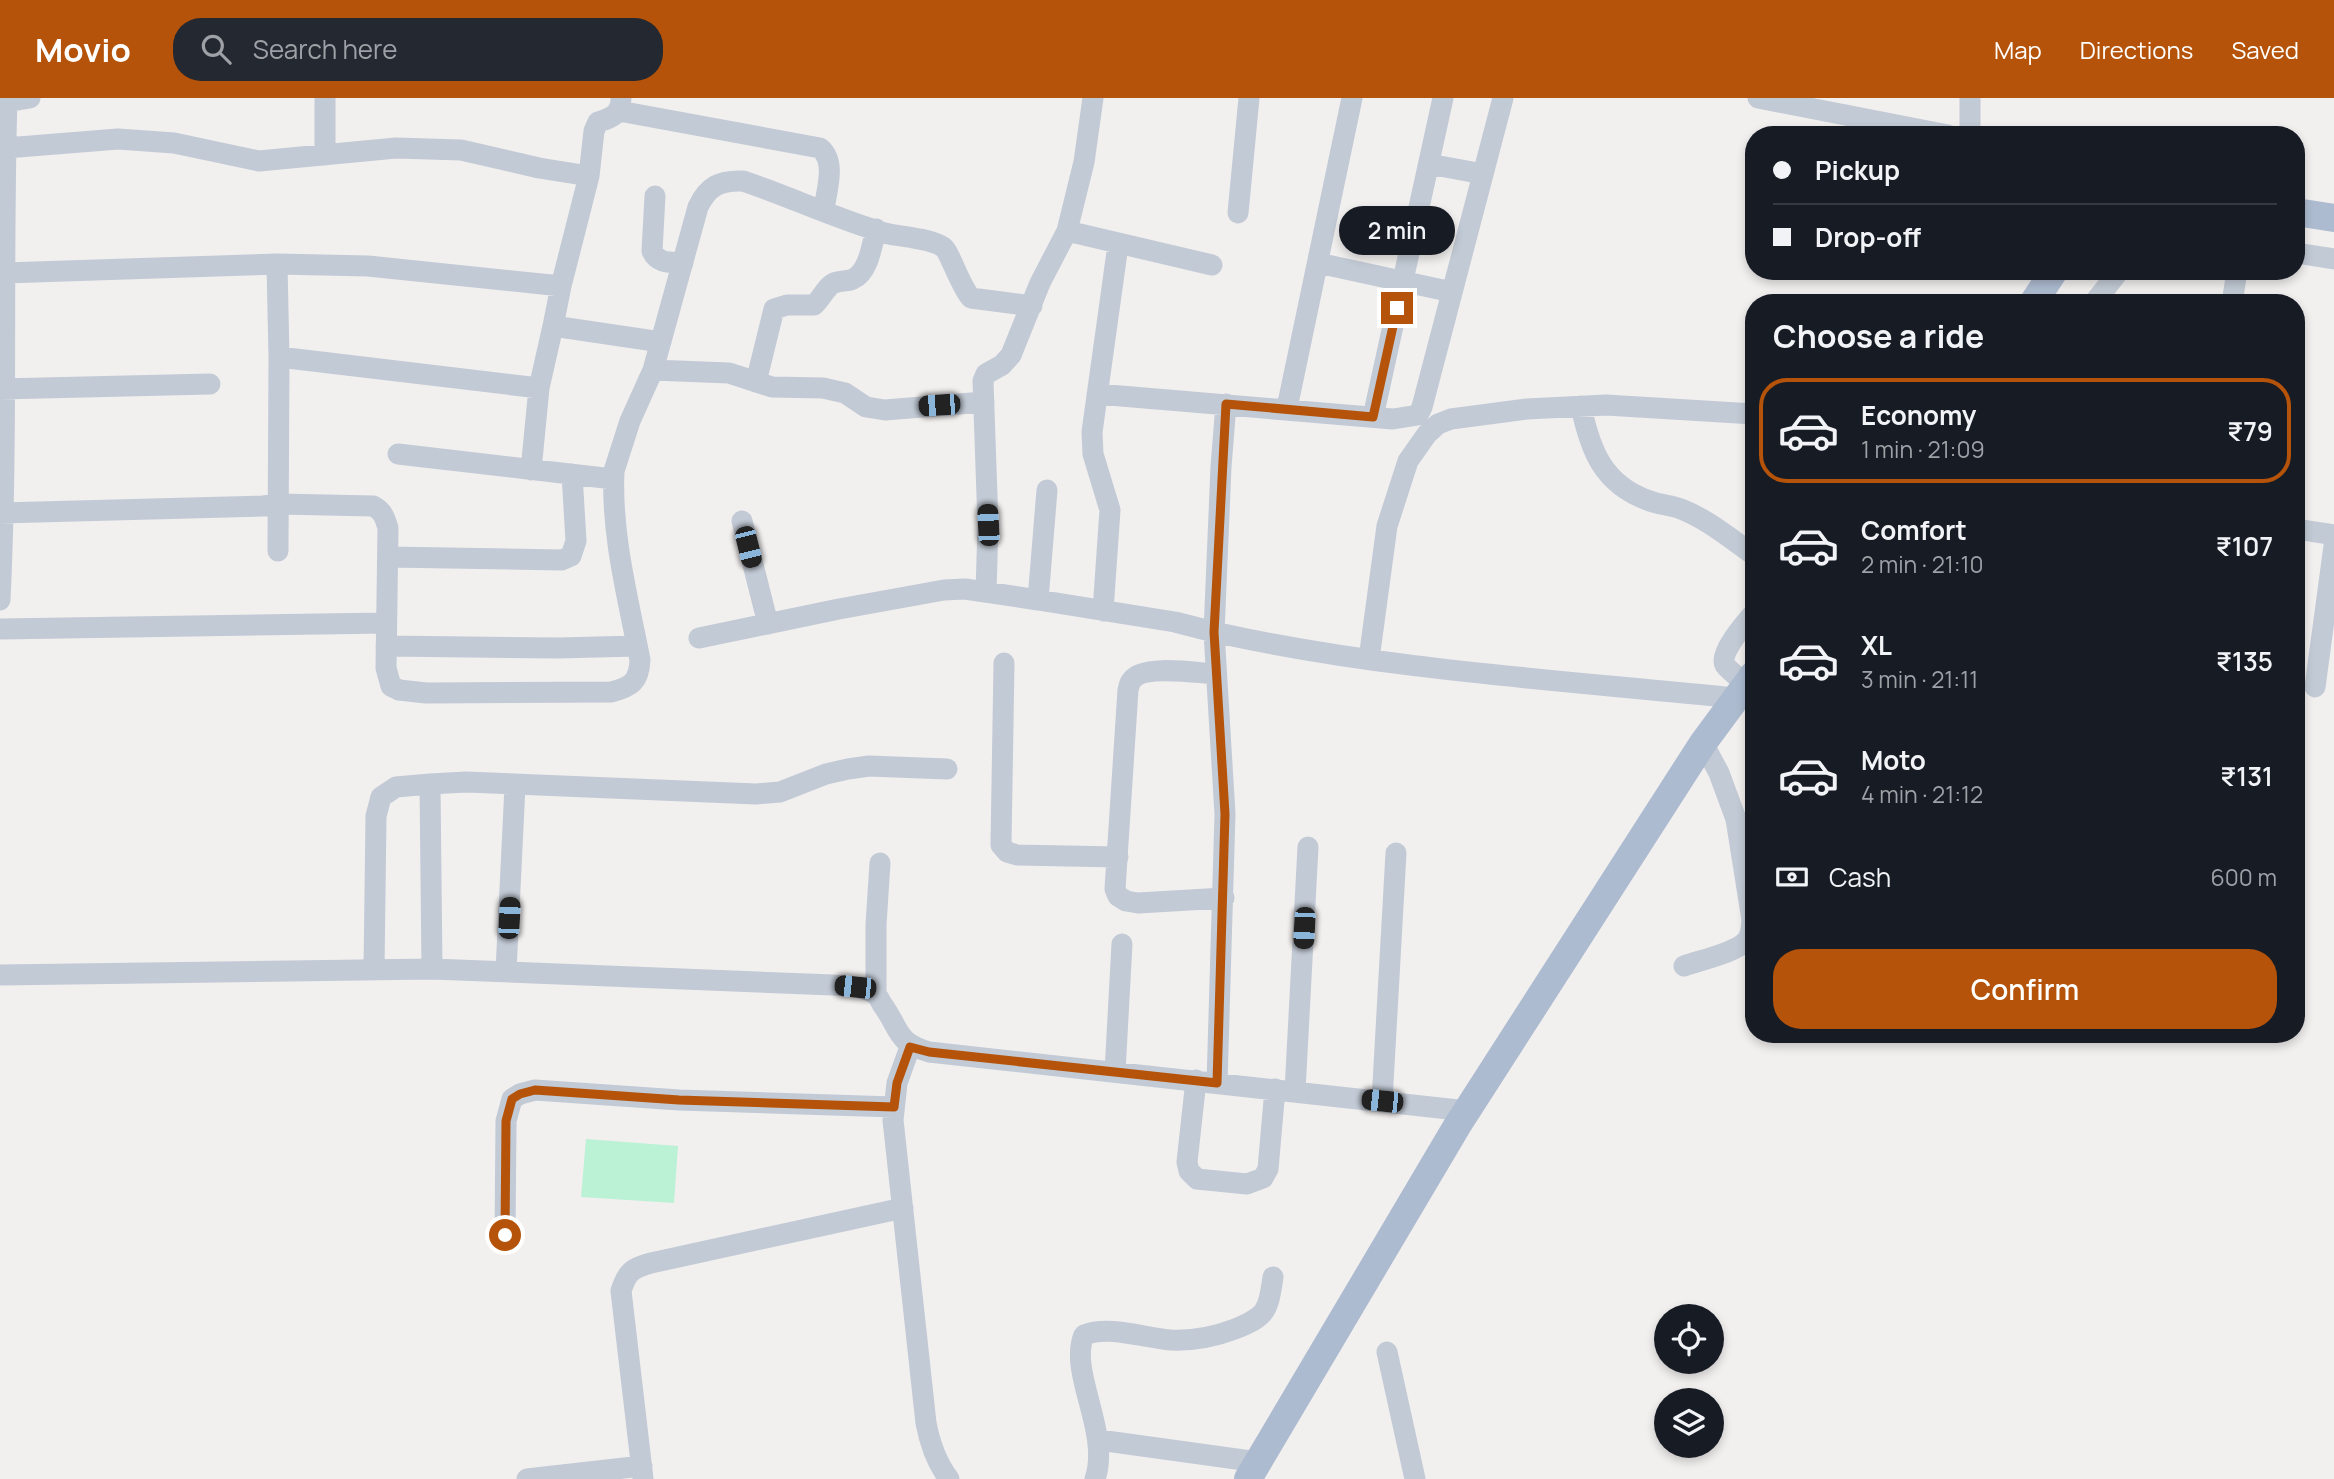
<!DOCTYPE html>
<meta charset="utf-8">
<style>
:root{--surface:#171b24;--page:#242831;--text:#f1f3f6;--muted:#9ea1a6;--line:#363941;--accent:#b45309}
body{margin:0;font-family:Manrope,sans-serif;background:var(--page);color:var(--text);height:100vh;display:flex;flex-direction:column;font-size:26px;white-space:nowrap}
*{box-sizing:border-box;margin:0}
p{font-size:23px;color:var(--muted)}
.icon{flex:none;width:38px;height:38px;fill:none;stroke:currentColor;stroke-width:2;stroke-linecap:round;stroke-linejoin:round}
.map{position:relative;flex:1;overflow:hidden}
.drawer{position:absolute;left:1745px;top:196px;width:560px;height:749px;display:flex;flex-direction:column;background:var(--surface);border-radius:28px;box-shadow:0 4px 10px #0003}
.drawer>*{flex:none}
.guide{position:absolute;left:1745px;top:28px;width:560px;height:154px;border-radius:28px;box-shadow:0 4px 10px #0003;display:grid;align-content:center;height:154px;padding:0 28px;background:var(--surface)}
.tools{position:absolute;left:1654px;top:1206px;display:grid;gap:14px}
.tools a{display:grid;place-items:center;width:70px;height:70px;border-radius:50%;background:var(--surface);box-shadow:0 4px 10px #0003;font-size:35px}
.end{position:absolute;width:32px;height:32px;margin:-16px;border:9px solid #b45309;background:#fff;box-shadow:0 0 0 4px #fff}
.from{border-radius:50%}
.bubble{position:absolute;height:49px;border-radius:24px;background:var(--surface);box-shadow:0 4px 10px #0003;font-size:23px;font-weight:600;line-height:49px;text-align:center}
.car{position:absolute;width:21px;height:42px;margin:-21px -10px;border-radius:9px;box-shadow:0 0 5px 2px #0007;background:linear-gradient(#222 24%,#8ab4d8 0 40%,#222 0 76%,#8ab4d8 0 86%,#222 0)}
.guide b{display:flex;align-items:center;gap:24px;height:66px;font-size:26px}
.guide b+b{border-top:2px solid var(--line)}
.guide i{width:18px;height:18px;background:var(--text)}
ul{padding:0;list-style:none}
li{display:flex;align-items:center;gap:21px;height:105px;margin:0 14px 10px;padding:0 14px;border:4px solid transparent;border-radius:28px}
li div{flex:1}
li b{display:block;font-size:26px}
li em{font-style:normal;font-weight:600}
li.active{border-color:var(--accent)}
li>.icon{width:63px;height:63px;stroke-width:1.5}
h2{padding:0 28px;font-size:32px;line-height:84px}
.pay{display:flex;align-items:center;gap:18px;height:77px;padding:0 28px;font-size:26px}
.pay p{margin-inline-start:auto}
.primary-button{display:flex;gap:14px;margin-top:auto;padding:14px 28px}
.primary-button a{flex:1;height:80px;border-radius:28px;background:var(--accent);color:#fff;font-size:28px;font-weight:600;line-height:80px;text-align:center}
header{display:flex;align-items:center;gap:42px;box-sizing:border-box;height:98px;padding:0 35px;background:var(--accent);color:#fff}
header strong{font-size:33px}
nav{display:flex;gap:38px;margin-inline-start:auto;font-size:24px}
.search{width:490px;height:63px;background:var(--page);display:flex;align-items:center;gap:18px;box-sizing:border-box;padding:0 24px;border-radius:28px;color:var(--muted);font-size:26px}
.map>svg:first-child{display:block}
.green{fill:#bbf2d6}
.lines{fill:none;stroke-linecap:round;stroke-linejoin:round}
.minor{stroke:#c2cad5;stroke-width:21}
.major{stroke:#adbbd0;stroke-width:28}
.route{stroke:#b45309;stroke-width:9}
</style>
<header>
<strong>Movio</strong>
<div class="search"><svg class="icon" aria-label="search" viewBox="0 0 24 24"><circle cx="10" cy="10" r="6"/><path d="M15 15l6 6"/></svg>Search here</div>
<nav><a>Map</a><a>Directions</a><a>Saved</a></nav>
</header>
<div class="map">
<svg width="2334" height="1381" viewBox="0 0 2334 1381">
<rect width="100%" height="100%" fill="#f2efef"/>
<path class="green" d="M586 1041 678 1048 674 1105 581 1099Z"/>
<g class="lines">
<path class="minor" d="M325 0V57
M1758 0 1948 37
M0 5 30 0
M619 13 820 50C837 64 826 93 824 112
M1970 37V0
M6 50 118 41 174 45 259 63 396 50 461 52 539 70 589 78
M1429 66 1483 76
M655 98 652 153C658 166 670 164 683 165
M1238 115 1249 0
M1067 133 1212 167
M2296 155 2334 161
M1318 165 1452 194
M277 166 279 259
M4 175 277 166 368 168 561 188 589 78 594 33 598 24C612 20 621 16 621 0
M2094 205 2119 173
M2232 205 2237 173
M553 228 561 188
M756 284 774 211 787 207H814C821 201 825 191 832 186 839 182 847 184 853 181 869 174 872 146 876 131
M0 291 210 286
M1097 296 1393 321 1418 317 1422 309 1503 0
M984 304 885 312 866 309 845 295 823 290 772 289 729 275 653 272 698 109C708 88 720 82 743 83 791 99 837 121 885 135 900 139 930 140 943 149 950 154 960 188 971 200L1032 208
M1581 308C1590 352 1603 387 1650 403 1660 407 1671 407 1681 411 1707 421 1731 441 1754 457
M1287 310 1352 0
M1373 319 1443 0
M398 356 613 381
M531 372 539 290 553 228 661 244
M1047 392 1038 502 1175 524 1214 534 1221 369 1226 306
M0 415 263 408 279 406 373 408C383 413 385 420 388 430L386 570 391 588 399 592 426 595 611 594C631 589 639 584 640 562 628 500 611 437 614 373L630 323 653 272
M742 423 768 526
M2296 431 2334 437
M278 453 279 259 539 290
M388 459 562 462 571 458 576 443 572 376
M986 494 988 427 983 283 986 276 1002 267 1011 257 1040 185 1067 133 1084 64 1093 0
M0 502C8 335 2 167 7 0
M1103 513 1110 412 1093 356 1092 334 1118 147
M0 531 386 525
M699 540 839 511 944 492 965 491 1038 502
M386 548 558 550 637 548
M1369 561 1387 428 1408 363 1427 336 1438 326 1451 321 1527 311 1606 307 1754 316
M1004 565 1001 747 1007 754 1017 757 1118 759
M1216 576C1197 575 1143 566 1132 582 1129 585 1129 589 1128 592L1115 791 1118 798 1126 803 1138 805 1224 800
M1746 586C1740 580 1730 574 1725 567 1718 556 1746 524 1754 515
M2315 589 2334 448
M1684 868C1701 862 1735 855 1746 843 1752 837 1751 829 1752 822L1736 721 1719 675 1703 645
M432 871 430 686 466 684 756 696 780 694 826 676 848 671 869 668 947 671
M374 872 376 718 381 699 396 689 430 686
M506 873 515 688
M0 877 432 871 833 887C846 888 866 888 876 897 879 899 880 903 882 906 901 932 895 944 929 954L1467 1013
M876 896V827L880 765
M910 949 897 985 893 1022 926 1325C930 1346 936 1364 949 1381
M1115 974 1122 846
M1196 982 1187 1064 1189 1073 1197 1081 1247 1086 1263 1080 1268 1071 1275 991
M1217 985 1225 716 1214 534C1384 572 1561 582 1735 600
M1295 993 1308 749
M1382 1003 1396 755
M505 1137 506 1023 512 1001 520 996 535 992 679 1002 894 1009
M1387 1254 1415 1381
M1099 1342 1258 1364
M527 1381 642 1368
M643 1381 621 1193C627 1174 632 1170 651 1165L903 1110
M1095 1381C1111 1334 1068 1274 1084 1237 1110 1227 1144 1240 1171 1242 1193 1243 1214 1239 1235 1231 1267 1218 1268 1213 1273 1179"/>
<path class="major" d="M2296 114 2334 120
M2033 205 2054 173
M1248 1381 1457 1028 1703 645 1754 576"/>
</g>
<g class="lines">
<path class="route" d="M505 1137 506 1023 512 1001 520 996 535 992 679 1002 894 1009 897 985 910 949 929 954 1217 985 1225 716 1214 534 1226 306 1373 319 1397 210"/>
</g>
</svg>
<div class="tools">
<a><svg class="icon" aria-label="locate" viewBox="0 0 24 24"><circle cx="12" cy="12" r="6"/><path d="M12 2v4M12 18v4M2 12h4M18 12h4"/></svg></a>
<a><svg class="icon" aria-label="layers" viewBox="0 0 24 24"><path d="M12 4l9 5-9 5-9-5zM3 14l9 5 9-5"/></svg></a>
</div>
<i class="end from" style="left:505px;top:1137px"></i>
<i class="end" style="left:1397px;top:210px"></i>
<div class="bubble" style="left:1339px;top:108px;width:116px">2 min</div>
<i class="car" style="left:939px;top:307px;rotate:266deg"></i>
<i class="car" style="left:988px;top:427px;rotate:357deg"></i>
<i class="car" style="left:748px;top:449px;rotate:166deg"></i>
<i class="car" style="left:509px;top:820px;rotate:3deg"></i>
<i class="car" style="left:1304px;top:830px;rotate:183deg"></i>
<i class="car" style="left:855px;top:889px;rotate:276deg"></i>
<i class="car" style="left:1382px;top:1003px;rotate:276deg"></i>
<div class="guide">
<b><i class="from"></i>Pickup</b>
<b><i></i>Drop-off</b>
</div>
<section class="drawer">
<h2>Choose a ride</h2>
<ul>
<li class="active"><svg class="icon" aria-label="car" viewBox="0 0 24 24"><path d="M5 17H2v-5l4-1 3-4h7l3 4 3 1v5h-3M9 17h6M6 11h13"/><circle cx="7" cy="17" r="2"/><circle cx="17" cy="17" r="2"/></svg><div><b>Economy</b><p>1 min · 21:09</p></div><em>₹79</em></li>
<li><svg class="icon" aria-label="car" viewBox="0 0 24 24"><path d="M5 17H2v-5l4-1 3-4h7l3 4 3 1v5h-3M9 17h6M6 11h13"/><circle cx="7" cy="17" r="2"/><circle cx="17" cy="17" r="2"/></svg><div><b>Comfort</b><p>2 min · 21:10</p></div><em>₹107</em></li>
<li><svg class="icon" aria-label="car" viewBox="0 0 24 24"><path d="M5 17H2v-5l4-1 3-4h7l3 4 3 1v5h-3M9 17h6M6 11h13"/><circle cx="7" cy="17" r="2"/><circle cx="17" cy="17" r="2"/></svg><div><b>XL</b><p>3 min · 21:11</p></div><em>₹135</em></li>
<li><svg class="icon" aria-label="car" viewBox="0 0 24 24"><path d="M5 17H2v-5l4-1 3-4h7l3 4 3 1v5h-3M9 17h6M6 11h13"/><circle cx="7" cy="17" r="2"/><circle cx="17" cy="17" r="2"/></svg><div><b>Moto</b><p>4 min · 21:12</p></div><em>₹131</em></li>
</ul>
<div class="pay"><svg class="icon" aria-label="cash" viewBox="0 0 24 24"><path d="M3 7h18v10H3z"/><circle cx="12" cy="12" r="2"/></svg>Cash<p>600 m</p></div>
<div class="primary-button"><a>Confirm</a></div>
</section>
</div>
